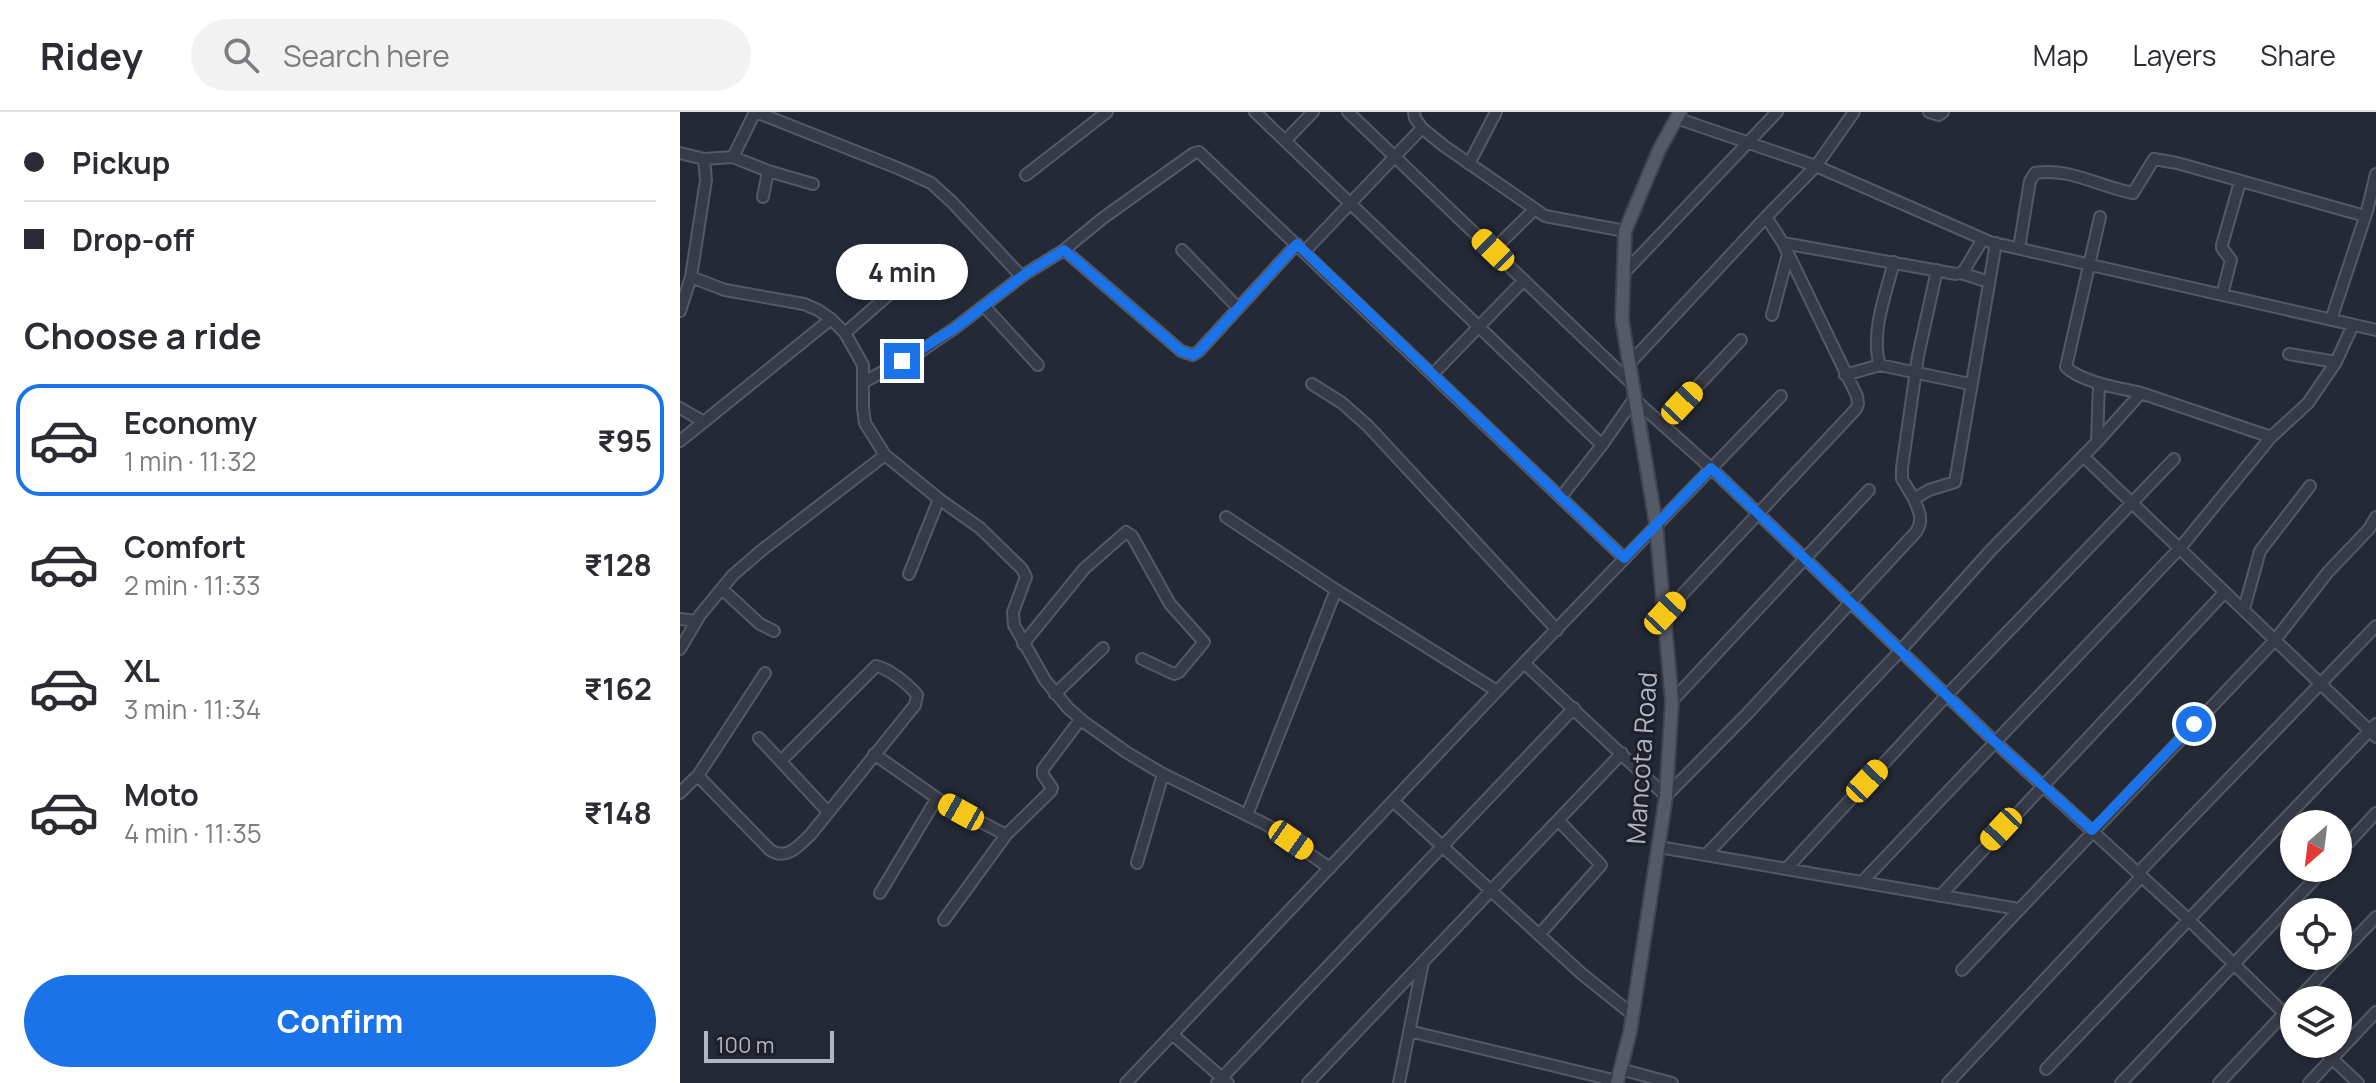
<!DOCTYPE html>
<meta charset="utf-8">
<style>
:root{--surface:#fff;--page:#f2f2f3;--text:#2b2b33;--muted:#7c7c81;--line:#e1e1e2;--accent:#1a73e8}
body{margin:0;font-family:Manrope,sans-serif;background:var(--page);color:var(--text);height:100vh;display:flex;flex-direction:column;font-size:30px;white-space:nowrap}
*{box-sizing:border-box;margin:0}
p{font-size:26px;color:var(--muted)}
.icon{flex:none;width:44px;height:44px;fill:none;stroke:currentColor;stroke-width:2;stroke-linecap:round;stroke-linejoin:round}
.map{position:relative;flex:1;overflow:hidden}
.drawer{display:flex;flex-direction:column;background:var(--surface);width:680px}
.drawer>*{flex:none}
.top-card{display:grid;align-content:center;height:176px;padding:0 24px;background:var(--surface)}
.needle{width:52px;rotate:208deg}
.tools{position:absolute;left:1600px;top:698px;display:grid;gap:16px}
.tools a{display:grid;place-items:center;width:72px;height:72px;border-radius:50%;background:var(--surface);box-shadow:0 2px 6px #0004;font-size:40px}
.scale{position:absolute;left:24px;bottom:20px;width:130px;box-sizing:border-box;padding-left:8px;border:4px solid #b2b6c3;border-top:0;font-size:22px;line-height:28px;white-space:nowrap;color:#b2b6c3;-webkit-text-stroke:6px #1d202b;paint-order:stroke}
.end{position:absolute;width:36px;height:36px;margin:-18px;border:10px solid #1a73e8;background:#fff;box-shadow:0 0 0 4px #fff}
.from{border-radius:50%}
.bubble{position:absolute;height:56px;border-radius:28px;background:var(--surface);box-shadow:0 2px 6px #0004;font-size:26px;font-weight:700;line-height:56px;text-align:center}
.car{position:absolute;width:24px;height:48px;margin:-24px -12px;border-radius:10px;box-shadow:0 0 6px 2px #0007;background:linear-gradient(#f5c518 24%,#345 0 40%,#f5c518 0 76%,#345 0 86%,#f5c518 0)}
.top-card b{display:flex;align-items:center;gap:28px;height:76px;font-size:30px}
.top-card b+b{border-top:2px solid var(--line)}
.top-card i{width:20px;height:20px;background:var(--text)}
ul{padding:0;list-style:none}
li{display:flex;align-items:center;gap:24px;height:112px;margin:0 16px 12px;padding:0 8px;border:4px solid transparent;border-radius:24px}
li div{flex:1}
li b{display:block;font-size:30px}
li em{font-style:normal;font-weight:700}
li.active{border-color:var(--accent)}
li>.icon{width:72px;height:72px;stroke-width:1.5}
h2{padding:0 24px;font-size:36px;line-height:96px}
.cta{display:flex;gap:16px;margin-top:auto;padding:16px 24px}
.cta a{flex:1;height:92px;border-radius:48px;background:var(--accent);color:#fff;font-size:32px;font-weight:700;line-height:92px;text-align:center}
header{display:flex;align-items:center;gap:48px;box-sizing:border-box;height:112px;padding:0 40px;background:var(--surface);border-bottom:2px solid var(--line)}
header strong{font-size:38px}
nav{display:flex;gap:44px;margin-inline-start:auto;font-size:28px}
.search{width:560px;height:72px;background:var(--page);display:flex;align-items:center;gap:20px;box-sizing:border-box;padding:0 28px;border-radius:44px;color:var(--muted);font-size:30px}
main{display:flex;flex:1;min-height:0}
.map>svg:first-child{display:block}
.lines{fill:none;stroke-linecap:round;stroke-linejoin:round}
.minor-casing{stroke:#555964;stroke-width:14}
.major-casing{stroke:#404450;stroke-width:16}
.minor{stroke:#373b47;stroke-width:10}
.major{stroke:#555a67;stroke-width:12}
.route{stroke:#1a73e8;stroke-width:10}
.labels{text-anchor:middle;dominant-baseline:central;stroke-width:6;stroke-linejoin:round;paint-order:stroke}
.street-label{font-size:26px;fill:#b2b6c3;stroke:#1d202b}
</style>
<header>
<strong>Ridey</strong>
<div class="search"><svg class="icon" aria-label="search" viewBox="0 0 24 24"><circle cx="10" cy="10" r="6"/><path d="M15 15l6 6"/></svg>Search here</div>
<nav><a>Map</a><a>Layers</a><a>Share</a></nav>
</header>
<main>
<section class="drawer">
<div class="top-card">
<b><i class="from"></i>Pickup</b>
<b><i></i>Drop-off</b>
</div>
<h2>Choose a ride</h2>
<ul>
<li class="active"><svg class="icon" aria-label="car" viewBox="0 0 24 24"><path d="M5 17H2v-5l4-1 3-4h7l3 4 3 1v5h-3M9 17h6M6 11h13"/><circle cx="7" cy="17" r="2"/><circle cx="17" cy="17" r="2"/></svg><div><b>Economy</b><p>1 min · 11:32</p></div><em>₹95</em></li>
<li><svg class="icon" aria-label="car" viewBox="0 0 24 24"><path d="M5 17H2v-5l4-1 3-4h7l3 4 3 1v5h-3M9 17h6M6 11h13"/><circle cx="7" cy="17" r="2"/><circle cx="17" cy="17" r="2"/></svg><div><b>Comfort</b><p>2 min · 11:33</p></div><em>₹128</em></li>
<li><svg class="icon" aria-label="car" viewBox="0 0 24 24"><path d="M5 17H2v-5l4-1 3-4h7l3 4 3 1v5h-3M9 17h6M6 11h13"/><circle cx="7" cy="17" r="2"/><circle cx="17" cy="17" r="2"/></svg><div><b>XL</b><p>3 min · 11:34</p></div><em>₹162</em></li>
<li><svg class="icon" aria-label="car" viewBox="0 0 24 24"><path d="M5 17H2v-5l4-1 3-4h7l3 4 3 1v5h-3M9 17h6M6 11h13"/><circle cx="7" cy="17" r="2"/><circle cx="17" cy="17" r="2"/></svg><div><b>Moto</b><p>4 min · 11:35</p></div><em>₹148</em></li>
</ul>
<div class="cta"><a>Confirm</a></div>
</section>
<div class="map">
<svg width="1696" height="971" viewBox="0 0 1696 971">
<rect width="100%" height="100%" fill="#242936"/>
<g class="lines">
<defs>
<path id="minor" d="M76 0 220 57 251 71 272 90 341 164
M575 0 922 333
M668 0 951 271
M734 0 735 6 742 16
M1249 0 1259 3 1263 0
M996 6 1136 54 1310 130 1696 218
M605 29 633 0
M0 41 24 47 26 68 11 165 45 178 124 192 138 198 151 207 165 221 183 253V296L185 311 205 343 259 387 300 416 342 457 346 465 333 500 334 513 365 568 388 596 404 610 446 640 483 662 587 713 650 756
M53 45 75 0
M24 47 53 45 88 59 133 72
M789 52 816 0
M346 63 427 0
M83 85 88 59
M1420 105 1386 255C1401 270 1439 276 1461 281
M1103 131 1276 162 1281 161 1285 157 1303 127
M1339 136 1350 69 1355 61C1389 55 1420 75 1453 81L1474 47 1497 51 1685 104
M384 138 501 239 513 243 519 239 617 132
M502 138 558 196
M813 138 854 98
M625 139 742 16 764 34 865 104 945 119
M1214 150C1206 181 1190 222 1200 253L1290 272
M944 161 1097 0
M1281 161 1309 170
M1542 183 1551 148 1542 136V133L1560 70
M304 194 358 253
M0 199 11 165
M1092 203 1108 142
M1651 208 1687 99 1696 62
M165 221 246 150
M1609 242 1656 250
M949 252 1086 105
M753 262 844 168
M1165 263 1200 253
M184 270 241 239 275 216 345 162 384 138 423 106 514 41 519 40 944 446
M632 272 662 291 688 314 877 518
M0 296 24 310
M982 312 1061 228
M0 329 151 207
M1417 330 1419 271
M1403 344 1696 625
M881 385 922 333 954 287 1031 356 1314 629 1508 807 1614 911
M1234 387 1222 367V356L1238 244 1257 158
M546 405 656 478 817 579
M229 462 259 387
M42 477 80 512 94 519
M1564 497 1580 439 1630 374
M985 501 1176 297 1178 292 1177 284 1103 131 1086 105 1136 54 1174 0
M0 507 16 509
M343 532 404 457 446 420 452 424 490 492 524 530 499 560 494 562 462 547
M0 537 20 503 53 463 82 438 205 343
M844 551 986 684 1067 602 1236 420C1244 408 1239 399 1234 387L1249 378 1275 370 1316 131
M375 582 423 536
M992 589 1189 378
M79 626 148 700
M194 642 261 689 326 723 371 679 372 676 363 663V657L400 608
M17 665 85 561
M0 681 15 666 21 667 90 738C106 749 119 734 131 722L235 593 237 583C228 572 210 557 196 554L101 649
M713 689 902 862 953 903
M567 703 656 478
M979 735 1338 797
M1658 742 1696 701
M1026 743 1221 538 1312 437 1417 330 1461 281 1591 325
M457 751 483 662
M1107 756 1268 582 1494 347
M1458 761 1696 514
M1182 770 1500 436 1591 325 1628 291 1656 250 1673 213
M200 781 257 686
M1260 784 1544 481
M264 808 326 723
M859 823 921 753 878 708
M1282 858 1595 528 1648 460 1689 417 1696 405
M1617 888 1696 805
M729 919 937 969
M492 922 548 971
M1637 932 1678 971
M940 957 992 971
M1366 957 1696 612
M446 971 817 579 1101 284
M537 971 894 596
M628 971 742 851
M719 971 743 850 942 641
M1268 971 1461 765
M1441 971 1645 756
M1539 971 1614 891
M1629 971 1696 900"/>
<path id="major" d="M937 971 950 920 986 684 992 589 976 412 942 208 945 119 979 38 1000 0"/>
</defs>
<use href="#minor" class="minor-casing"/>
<use href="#major" class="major-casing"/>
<use href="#minor" class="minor"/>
<use href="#major" class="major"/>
</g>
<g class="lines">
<path class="route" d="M222 249 275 216 345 162 384 138 501 239 513 243 519 239 617 132 944 446 1031 356 1314 629 1412 718 1514 612"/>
</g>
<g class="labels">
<g class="street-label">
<text transform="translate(961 646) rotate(-86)">Mancota Road</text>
</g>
</g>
</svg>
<div class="tools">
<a><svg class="needle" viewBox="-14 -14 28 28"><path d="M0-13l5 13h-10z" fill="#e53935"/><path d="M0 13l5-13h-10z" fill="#7c7c81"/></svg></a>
<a><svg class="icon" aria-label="locate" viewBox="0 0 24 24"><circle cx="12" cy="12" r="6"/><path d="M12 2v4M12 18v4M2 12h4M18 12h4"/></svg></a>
<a><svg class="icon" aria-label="layers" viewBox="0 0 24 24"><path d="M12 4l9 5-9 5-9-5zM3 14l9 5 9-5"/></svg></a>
</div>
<div class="scale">100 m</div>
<i class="end from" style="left:1514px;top:612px"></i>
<i class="end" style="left:222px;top:249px"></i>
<div class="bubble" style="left:156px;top:132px;width:132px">4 min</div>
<i class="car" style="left:813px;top:138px;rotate:314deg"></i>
<i class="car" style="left:1002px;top:291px;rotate:43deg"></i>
<i class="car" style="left:985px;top:501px;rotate:43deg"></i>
<i class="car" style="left:1187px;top:669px;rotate:43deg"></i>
<i class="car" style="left:281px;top:700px;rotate:299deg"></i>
<i class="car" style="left:1321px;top:717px;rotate:223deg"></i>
<i class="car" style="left:611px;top:728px;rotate:125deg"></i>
</div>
</main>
